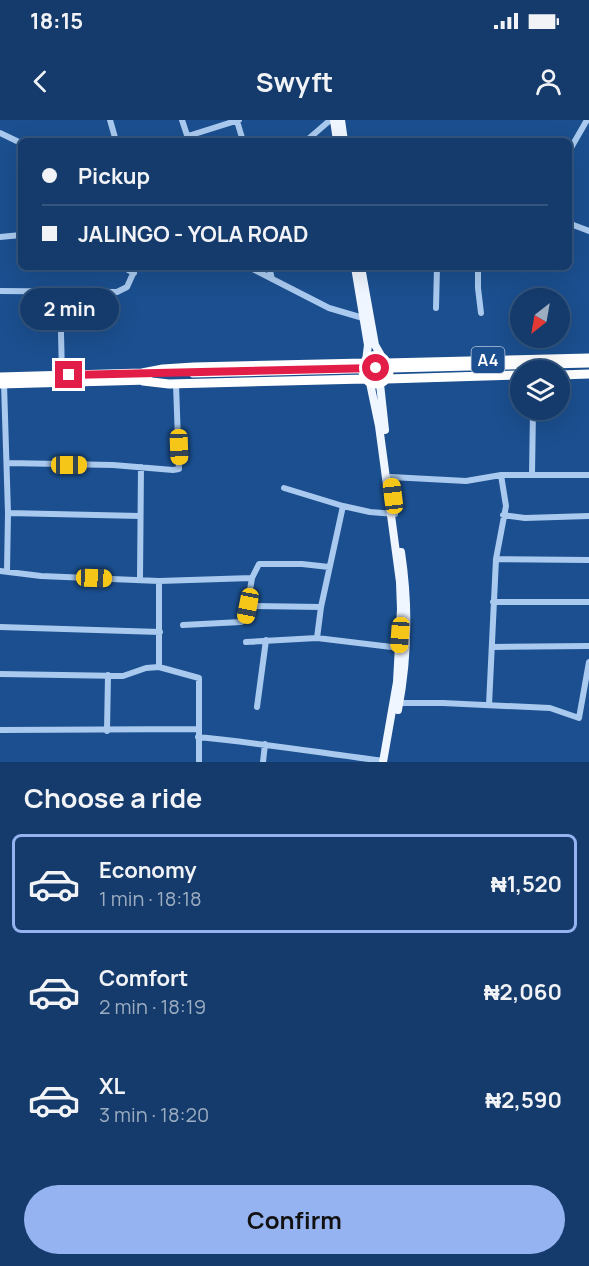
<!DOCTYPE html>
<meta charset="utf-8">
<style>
:root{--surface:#143b6b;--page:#214673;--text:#f1f3f6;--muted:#9dadc1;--line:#33557e;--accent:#95b2f1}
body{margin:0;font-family:Manrope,sans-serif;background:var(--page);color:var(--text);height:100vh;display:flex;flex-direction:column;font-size:22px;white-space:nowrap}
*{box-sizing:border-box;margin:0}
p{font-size:20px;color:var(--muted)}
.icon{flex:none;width:33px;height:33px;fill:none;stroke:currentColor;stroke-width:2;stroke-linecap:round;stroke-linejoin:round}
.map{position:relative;height:642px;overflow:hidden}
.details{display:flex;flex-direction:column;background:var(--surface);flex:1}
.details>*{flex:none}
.guide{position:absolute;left:18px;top:18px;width:554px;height:132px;border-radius:9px;box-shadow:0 6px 24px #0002,0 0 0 2px var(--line);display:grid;align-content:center;height:132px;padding:0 24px;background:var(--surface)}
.needle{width:39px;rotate:211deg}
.controls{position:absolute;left:510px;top:168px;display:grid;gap:12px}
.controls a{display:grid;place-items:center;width:60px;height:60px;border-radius:50%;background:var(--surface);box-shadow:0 6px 24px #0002,0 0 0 2px var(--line);font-size:30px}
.end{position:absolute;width:27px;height:27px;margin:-14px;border:8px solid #e11d48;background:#fff;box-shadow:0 0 0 3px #fff}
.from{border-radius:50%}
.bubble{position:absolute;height:42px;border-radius:21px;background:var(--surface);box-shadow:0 6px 24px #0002,0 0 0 2px var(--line);font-size:20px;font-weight:700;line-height:42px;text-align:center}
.car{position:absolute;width:18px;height:36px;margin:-18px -9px;border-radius:8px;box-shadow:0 0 4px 2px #0007;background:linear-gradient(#f5c518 24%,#345 0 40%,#f5c518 0 76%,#345 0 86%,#f5c518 0)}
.guide b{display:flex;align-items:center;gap:21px;height:57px;font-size:22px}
.guide b+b{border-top:2px solid var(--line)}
.guide i{width:15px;height:15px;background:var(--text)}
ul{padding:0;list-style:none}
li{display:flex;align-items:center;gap:18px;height:99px;margin:0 12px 9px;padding:0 12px;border:3px solid transparent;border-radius:9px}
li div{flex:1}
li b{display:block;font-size:22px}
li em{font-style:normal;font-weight:700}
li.current{border-color:var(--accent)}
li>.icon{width:54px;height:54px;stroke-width:1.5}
h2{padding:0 24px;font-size:27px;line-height:72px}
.action{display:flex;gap:12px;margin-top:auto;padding:12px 24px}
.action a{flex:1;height:69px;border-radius:36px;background:var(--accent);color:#111;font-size:24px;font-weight:700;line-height:69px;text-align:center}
.status{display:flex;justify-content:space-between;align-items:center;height:42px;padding:0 30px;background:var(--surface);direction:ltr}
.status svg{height:16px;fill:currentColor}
header{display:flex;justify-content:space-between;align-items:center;height:78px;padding:0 24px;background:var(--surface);font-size:27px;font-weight:700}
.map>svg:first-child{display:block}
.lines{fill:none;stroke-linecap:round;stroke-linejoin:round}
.minor{stroke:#a9c9ee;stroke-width:6}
.major{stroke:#f0f6ff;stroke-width:8}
.highway{stroke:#fff;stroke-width:9}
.highway-bridge{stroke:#fff;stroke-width:9}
.route{stroke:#e11d48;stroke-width:8}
.labels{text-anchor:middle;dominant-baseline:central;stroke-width:6;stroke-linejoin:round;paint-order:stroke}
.shield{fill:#1b4f8f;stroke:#bbcadd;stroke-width:1.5}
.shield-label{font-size:16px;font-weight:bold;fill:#fff}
</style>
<div class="status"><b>18:15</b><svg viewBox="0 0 49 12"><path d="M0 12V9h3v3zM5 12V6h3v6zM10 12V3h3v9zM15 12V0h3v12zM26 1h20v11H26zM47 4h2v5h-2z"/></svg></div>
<header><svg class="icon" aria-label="back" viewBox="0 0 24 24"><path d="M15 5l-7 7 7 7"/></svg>Swyft<svg class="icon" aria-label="person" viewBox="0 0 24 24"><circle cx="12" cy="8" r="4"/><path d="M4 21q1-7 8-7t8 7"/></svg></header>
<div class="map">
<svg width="589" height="642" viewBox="0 0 589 642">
<rect width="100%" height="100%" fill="#1b4f8f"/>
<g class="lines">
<path class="minor" d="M110 0 116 21
M182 0 189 21
M237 1 243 21
M0 13 21 23
M188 16 239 0
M306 21 328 2 334 0
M568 33 587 0
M568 103 589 111
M0 117 21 115
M123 147 134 153
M249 147 329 188 363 198
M269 147 272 159
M478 147V168L481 193
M0 171 117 172 127 167 136 147
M60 172 62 255
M436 188 437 147
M4 264 8 393 7 451
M7 343 113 345 173 350 179 349 176 264
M532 354 533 290
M391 357 466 361 501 355H589
M284 368 343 386
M8 393 140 396
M503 395 525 398 589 396
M496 439 589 440
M0 451 41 456 159 461 252 458
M140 459 141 347
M159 461V547
M493 482H589
M248 486 321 487
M183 505 241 502 245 499 252 458 259 444H302L329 447
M0 507 160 512
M317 518 400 528
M246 522 317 518 321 487 343 386 370 392 395 394
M492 527 589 526
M0 554 123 556 146 548 159 547 199 558V642
M395 583H443L550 588 579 598 589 542
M489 585 496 439 506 386 501 355
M257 587 266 520
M0 610 198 609
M107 611 108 555
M198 617C260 623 322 633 384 641
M263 642 265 624"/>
<path class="major" d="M334 0 337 21
M341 0 344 21
M355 147 368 225 366 241
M361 147 375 225 383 239
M370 263 379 306 400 462 401 489 397 562 383 642
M380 264 385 310
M398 590C408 538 409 485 401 432"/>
<path class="highway" d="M363 251a13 13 0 1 1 26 0a13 13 0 1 1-26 0Z
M386 243 589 238
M560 255 589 254
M0 257 142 253 163 249 194 247 365 243
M387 259 520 255
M143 261 169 264 365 259
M0 264 149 260"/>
<path class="highway-bridge" d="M193 253 589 243"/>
</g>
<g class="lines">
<path class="route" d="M69 255 376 248"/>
</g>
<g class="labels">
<rect class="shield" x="471.5" y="227" width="33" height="26" rx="4.5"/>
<g class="shield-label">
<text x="488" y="240">A4</text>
</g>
</g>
</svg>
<div class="controls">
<a><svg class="needle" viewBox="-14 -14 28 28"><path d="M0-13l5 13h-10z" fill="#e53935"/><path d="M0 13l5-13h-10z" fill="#9dadc1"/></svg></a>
<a><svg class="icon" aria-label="layers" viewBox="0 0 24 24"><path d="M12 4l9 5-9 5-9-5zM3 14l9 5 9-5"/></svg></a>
</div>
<i class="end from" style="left:376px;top:248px"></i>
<i class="end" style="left:69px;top:255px"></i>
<div class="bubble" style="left:20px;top:168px;width:99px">2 min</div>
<i class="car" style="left:179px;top:327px;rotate:178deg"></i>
<i class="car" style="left:69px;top:345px;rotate:90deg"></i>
<i class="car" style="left:393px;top:376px;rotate:353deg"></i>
<i class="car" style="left:94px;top:458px;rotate:92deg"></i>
<i class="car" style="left:248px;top:486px;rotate:191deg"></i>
<i class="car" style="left:400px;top:515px;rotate:184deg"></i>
<div class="guide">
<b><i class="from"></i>Pickup</b>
<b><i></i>JALINGO - YOLA ROAD</b>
</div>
</div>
<section class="details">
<h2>Choose a ride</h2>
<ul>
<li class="current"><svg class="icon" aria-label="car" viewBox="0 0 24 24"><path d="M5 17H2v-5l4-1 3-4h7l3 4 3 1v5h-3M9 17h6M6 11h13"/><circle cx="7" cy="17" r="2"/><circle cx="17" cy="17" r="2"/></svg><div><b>Economy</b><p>1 min · 18:18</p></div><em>₦1,520</em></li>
<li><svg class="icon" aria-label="car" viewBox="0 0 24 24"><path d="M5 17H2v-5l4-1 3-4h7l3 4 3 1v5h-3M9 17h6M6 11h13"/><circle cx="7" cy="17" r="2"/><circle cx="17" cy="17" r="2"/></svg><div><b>Comfort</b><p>2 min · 18:19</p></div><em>₦2,060</em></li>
<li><svg class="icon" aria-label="car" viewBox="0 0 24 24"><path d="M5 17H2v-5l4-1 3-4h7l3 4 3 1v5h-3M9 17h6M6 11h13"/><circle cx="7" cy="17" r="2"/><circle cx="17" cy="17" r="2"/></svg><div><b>XL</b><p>3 min · 18:20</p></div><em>₦2,590</em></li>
</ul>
<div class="action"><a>Confirm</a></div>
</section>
